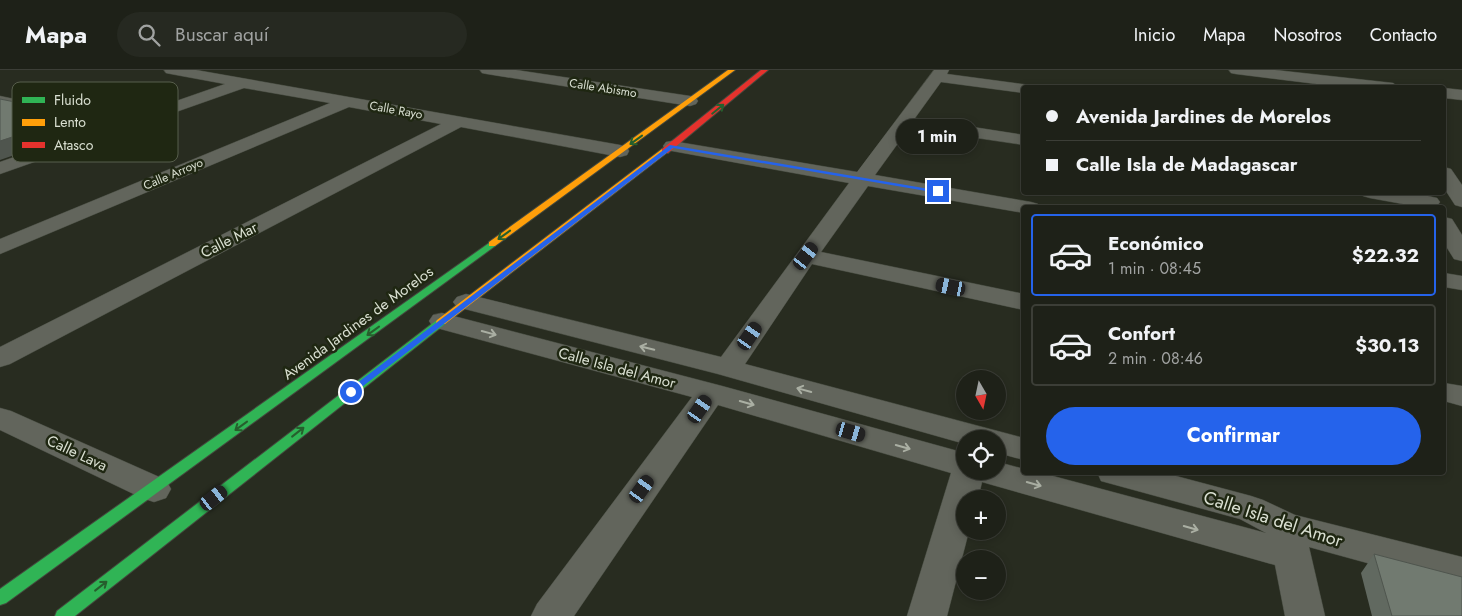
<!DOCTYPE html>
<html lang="es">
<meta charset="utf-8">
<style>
:root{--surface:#1e2118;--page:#262921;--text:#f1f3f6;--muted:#a1a3a2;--line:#3c3e37;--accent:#2563eb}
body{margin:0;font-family:Jost,sans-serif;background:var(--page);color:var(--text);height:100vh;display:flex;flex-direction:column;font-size:19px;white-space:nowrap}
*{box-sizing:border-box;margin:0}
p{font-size:16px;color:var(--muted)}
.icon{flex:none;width:28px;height:28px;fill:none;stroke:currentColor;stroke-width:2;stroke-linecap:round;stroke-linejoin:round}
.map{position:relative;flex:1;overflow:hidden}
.drawer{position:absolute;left:1021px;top:135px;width:425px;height:270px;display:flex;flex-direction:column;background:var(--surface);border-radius:5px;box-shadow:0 2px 8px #0003,0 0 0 1px var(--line)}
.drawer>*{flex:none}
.top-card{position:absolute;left:1021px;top:15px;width:425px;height:110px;border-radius:5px;box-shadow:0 2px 8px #0003,0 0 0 1px var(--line);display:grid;align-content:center;height:110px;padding:0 25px;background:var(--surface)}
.needle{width:32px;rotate:171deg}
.controls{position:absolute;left:956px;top:300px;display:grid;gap:10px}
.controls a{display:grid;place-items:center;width:50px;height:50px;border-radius:50%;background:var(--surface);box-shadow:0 2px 8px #0003,0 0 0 1px var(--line);font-size:25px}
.end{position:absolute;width:22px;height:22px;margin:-11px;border:6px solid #2563eb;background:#fff;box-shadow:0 0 0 2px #fff}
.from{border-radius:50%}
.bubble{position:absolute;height:35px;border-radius:18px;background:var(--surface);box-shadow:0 2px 8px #0003,0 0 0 1px var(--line);font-size:16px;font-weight:700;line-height:35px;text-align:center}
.car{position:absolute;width:15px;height:30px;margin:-15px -8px;border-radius:6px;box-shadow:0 0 4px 1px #0007;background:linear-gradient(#222 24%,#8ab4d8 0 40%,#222 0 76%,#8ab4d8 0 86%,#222 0)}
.top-card b{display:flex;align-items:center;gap:18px;height:48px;font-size:19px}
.top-card b+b{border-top:1px solid var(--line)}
.top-card i{width:12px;height:12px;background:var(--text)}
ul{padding:9px 0 0;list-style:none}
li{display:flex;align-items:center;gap:15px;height:82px;margin:0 10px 8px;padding:0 15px;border:2px solid var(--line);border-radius:5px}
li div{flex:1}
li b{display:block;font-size:19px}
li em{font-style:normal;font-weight:700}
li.current{border-color:var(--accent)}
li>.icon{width:45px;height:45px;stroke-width:1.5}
.action{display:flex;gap:10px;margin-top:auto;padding:10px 25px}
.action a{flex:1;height:58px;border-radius:30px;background:var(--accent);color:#fff;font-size:20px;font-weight:700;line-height:58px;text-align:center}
header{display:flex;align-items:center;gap:30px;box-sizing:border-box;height:70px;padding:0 25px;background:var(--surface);border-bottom:1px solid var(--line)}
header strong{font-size:24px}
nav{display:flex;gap:28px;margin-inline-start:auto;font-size:18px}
.search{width:350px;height:45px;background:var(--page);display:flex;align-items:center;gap:12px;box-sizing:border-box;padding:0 18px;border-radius:28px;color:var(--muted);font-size:19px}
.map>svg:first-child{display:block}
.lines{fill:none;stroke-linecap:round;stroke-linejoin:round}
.street-casing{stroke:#44493e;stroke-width:1}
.fast-casing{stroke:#44493e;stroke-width:2}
.slow-casing{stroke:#44493e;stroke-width:2}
.jam-casing{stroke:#44493e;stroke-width:2}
.street{fill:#62655c;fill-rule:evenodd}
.fast{fill:#30b455;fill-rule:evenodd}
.slow{fill:#ff9f0a;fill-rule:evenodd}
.jam{fill:#e5322d;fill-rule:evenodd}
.wall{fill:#616960}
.shaded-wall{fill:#4f554e}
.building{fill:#717a70;stroke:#4f554e}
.oneway{stroke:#265f2d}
.oneway2{stroke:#aaafa3}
.route{fill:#2563eb}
.labels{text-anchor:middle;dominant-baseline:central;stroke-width:5;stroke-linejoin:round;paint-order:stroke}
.far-street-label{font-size:12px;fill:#dae0d2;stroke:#1f2712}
.street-label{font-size:15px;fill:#dae0d2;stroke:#1f2712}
.near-street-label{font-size:18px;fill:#dae0d2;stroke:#1f2712}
.key{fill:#1f2712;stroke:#575e4c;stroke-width:1}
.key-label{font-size:14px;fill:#dae0d2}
</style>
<header>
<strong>Mapa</strong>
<div class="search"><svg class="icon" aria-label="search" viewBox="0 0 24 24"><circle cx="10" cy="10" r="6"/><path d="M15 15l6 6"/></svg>Buscar aquí</div>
<nav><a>Inicio</a><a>Mapa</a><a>Nosotros</a><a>Contacto</a></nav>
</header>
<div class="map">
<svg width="1462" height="546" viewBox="0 0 1462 546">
<rect width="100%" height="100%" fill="#282c20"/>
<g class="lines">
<defs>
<path id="street" d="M164 0H196L620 75 627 77 629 81 627 85 620 87 461 57 10 294 0 297V277L441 54 349 37 0 184V169L330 33 244 18 0 104V92L100 57 0 36V26L119 51 225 14 171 4 166 3Z
M480 0H516L690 26 696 28 698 31 696 34 690 36 487 4 482 3Z
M934 0H949L947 4 1029 15 1031 18H1024V23L941 12 915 48 1024 65V75L909 58 875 105 1031 132 1038 134 1041 138H1024V143L868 116 821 182 1024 224V240L812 194 745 294 1024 368V390L998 383V369H965V374L718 304 457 237 453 232 457 227 466 224 721 287 849 113 672 81 666 80 663 76 666 72 672 71 857 102Z
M1229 0H1275L1393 13 1400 18H1349L1236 4 1231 3Z
M1444 18 1462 20V30L1444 28Z
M1444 97 1451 99 1462 115V137L1455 135 1444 118Z
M1360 122H1410L1437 128 1440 132 1437 136 1425 138 1370 128 1363 126Z
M1444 147 1452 149 1462 165V191L1454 189 1444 173Z
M1444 203 1462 206V220L1444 217Z
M442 243 722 316 965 383V401H998V392L1024 399V402H1038L1266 463 1240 449 1101 411 1097 402H1161L1251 426 1263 430 1295 445 1462 487V519L1309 477 1325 546H1285L1275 495 982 412 978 429H965V461H969L947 546H907L951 403 718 335 574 546H531L537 534 692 327 433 257 429 251 433 245Z
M1444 313 1462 316V336L1444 331Z
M0 338 11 341 166 410 171 419 166 428 154 432 142 428 0 360Z"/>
<path id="fast" d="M492 171 495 172V176L6 533 0 535V519Z
M441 249 446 252 445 254 75 546H55L57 541 437 250Z"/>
<path id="slow" d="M728 0H735L495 176H489V172Z
M662 79 669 81 445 254H437L436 252 437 250Z"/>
<path id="jam" d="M761 0H768L668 83H662V79Z"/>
</defs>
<use href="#street" class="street-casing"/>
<use href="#fast" class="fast-casing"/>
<use href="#slow" class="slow-casing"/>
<use href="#jam" class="jam-casing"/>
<use href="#street" class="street"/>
<use href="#fast" class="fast"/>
<use href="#slow" class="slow"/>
<use href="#jam" class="jam"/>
</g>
<path class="wall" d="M1374 484 1462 546H1372L1361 503Z"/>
<path class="shaded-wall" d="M79 45 86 60 0 90V71Z"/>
<path class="building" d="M0 29 79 45 0 71Z
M1374 484 1462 507V546H1392Z"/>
<defs><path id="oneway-shaft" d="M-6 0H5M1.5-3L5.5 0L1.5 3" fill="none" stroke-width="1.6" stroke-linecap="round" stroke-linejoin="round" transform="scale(1.25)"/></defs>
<g class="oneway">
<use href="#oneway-shaft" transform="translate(718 39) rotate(-39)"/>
<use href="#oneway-shaft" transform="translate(636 70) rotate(144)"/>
<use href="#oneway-shaft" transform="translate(504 165) rotate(144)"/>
<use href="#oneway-shaft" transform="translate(373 261) rotate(144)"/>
<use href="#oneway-shaft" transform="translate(241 356) rotate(144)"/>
<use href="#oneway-shaft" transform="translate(298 362) rotate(-38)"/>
<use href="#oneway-shaft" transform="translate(101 516) rotate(-38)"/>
</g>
<g class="oneway2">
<use href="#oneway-shaft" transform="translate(489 263) rotate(15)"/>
<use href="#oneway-shaft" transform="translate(647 278) rotate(-166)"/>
<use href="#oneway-shaft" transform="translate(804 320) rotate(-165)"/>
<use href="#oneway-shaft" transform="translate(747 333) rotate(16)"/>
<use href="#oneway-shaft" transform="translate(903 377) rotate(16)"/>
<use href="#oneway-shaft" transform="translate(1034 414) rotate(16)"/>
<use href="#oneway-shaft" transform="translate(1191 458) rotate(16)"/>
</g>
<path class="route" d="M670 75 941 121 938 123 673 78 354 323H348V320Z"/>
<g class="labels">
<g class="far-street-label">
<text transform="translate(603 18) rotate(9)">Calle Abismo</text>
<text transform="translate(396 40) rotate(10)">Calle Rayo</text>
<text transform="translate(173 104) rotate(-23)">Calle Arroyo</text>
</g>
<g class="street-label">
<text transform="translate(229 170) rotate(-27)">Calle Mar</text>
<text transform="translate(358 253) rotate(-36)">Avenida Jardines de Morelos</text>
<text transform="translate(617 298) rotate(15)">Calle Isla del Amor</text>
<text transform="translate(77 383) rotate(25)">Calle Lava</text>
</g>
<g class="near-street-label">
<text transform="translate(1273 449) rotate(18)">Calle Isla del Amor</text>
</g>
</g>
<rect x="12" y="12" width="166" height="80" rx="8" class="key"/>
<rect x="22" y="27" width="23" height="6" fill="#30b455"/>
<rect x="22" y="49" width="23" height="7" fill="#ff9f0a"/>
<rect x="22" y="72" width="23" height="6" fill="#e5322d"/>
<g class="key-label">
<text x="54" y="35">Fluido</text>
<text x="54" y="57">Lento</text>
<text x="54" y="80">Atasco</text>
</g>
</svg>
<div class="controls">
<a><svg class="needle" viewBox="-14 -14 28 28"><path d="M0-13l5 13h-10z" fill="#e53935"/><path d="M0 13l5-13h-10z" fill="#a1a3a2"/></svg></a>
<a><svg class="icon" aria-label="locate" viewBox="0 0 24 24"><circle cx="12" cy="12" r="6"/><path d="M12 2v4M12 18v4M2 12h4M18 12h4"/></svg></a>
<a>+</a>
<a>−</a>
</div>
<i class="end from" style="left:351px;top:322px"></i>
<i class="end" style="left:938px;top:121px"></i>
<div class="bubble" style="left:896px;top:49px;width:82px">1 min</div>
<i class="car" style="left:806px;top:186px;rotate:37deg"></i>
<i class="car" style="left:951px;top:217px;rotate:282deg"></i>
<i class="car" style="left:750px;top:266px;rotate:35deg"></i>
<i class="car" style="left:700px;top:339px;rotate:35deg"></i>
<i class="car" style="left:851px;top:362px;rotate:106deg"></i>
<i class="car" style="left:642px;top:419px;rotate:36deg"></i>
<i class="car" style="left:214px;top:428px;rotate:52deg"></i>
<div class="top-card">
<b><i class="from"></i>Avenida Jardines de Morelos</b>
<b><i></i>Calle Isla de Madagascar</b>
</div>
<section class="drawer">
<ul>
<li class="current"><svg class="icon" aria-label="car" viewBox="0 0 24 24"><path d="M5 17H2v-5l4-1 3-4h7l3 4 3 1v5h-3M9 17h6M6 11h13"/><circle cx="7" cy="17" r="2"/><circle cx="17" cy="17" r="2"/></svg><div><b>Económico</b><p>1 min · 08:45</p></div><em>$22.32</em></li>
<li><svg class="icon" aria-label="car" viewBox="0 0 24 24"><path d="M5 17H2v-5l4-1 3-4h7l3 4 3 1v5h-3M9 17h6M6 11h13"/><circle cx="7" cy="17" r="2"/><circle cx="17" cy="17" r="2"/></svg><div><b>Confort</b><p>2 min · 08:46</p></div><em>$30.13</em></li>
</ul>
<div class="action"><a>Confirmar</a></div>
</section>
</div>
